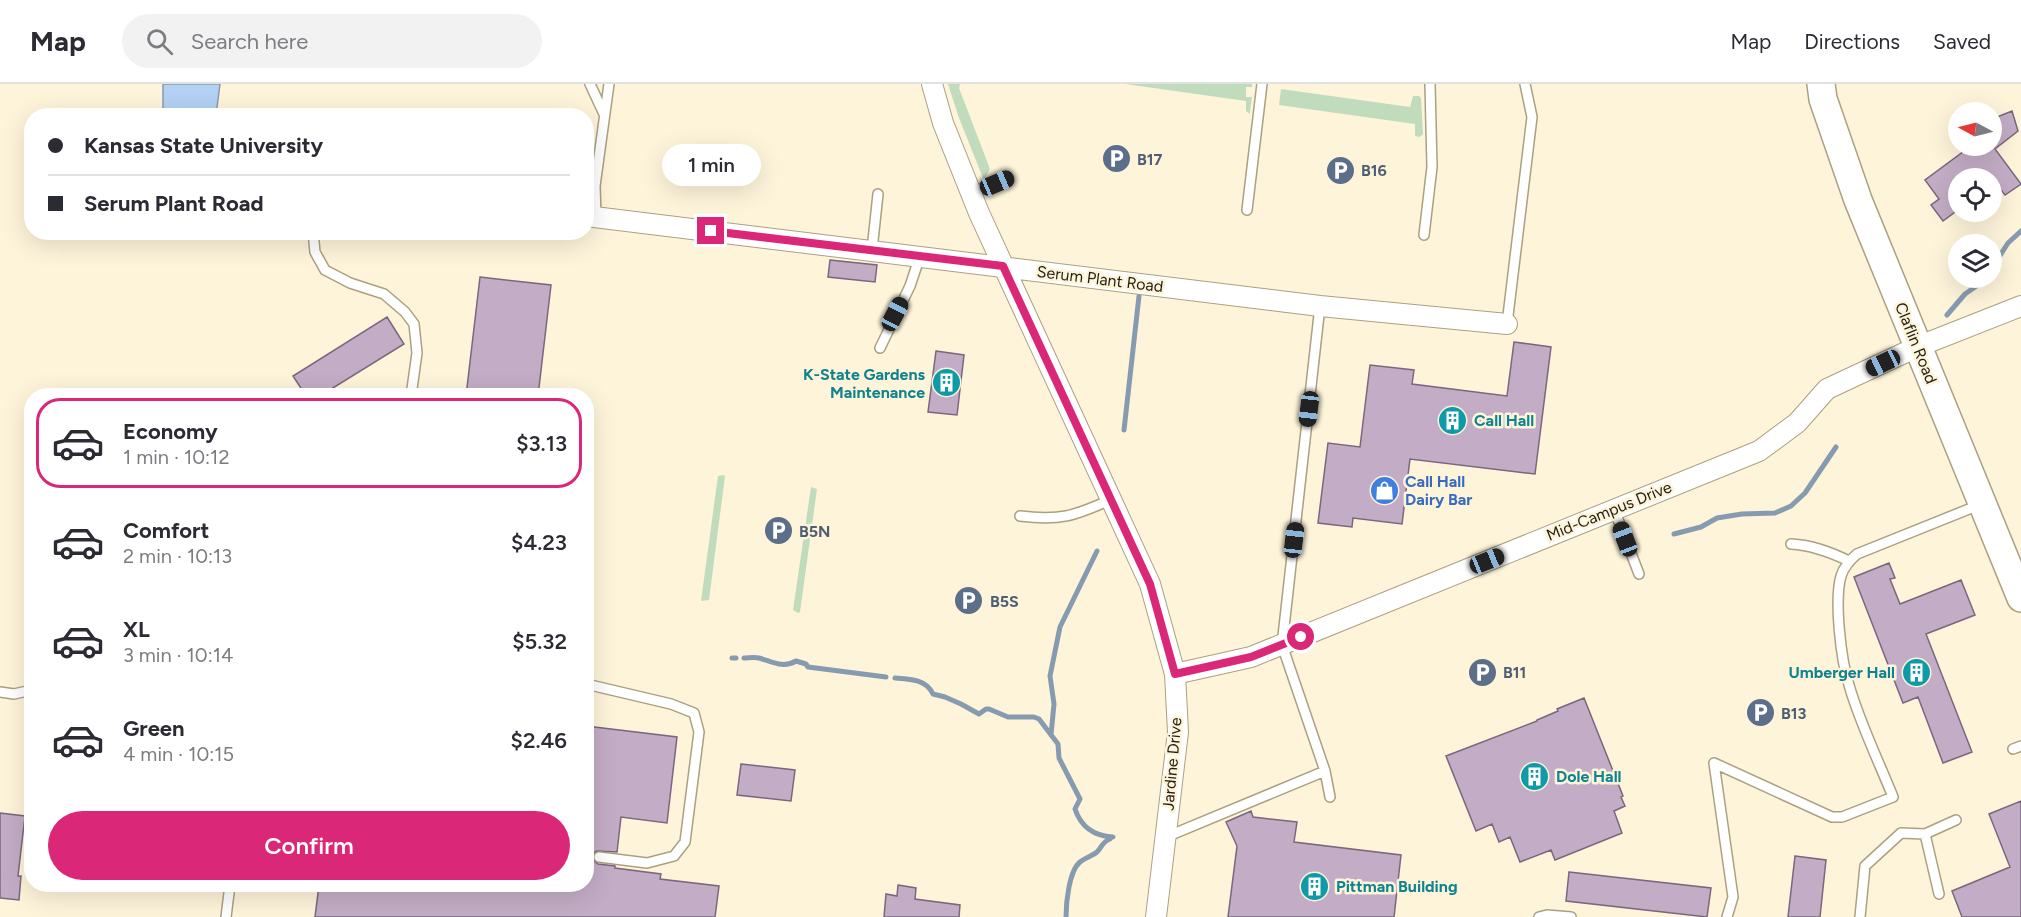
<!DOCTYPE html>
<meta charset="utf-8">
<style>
:root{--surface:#fff;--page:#f2f2f3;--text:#2b2b33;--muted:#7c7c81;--line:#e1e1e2;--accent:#db2777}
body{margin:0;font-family:Figtree,sans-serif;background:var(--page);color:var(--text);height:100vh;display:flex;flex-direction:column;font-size:22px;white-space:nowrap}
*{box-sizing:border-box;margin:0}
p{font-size:20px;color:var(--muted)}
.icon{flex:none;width:33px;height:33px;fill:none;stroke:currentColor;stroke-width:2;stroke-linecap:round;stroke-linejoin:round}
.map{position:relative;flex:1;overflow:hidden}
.details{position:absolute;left:24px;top:304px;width:570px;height:504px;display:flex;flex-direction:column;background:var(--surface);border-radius:24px;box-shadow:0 6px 24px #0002}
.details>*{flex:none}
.banner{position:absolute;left:24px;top:24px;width:570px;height:132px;border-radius:24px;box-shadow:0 6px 24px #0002;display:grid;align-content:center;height:132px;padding:0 24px;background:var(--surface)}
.needle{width:39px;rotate:277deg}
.buttons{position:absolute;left:1948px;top:18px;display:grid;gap:12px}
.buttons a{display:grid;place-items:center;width:54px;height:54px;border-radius:50%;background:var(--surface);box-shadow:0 6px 24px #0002;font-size:30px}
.end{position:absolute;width:27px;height:27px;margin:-14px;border:8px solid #db2777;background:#fff;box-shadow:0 0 0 3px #fff}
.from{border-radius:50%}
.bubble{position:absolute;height:42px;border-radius:21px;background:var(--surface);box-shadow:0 6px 24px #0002;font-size:20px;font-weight:600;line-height:42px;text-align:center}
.car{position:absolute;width:18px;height:36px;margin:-18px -9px;border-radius:8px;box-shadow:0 0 4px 2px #0007;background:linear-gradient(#222 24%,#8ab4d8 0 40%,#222 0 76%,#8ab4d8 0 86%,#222 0)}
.banner b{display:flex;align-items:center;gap:21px;height:57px;font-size:22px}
.banner b+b{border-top:2px solid var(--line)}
.banner i{width:15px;height:15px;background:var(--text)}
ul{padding:10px 0 0;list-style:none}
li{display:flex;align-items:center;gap:18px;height:90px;margin:0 12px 9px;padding:0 12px;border:3px solid transparent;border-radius:24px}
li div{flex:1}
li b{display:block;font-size:22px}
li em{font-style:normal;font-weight:600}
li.current{border-color:var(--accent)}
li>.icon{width:54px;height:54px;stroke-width:1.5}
.primary-button{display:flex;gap:12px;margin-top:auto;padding:12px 24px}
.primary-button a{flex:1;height:69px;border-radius:36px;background:var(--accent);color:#fff;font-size:24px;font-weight:600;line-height:69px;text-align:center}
header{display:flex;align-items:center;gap:36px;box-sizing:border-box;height:84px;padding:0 30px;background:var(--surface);border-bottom:2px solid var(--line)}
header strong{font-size:28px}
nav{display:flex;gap:33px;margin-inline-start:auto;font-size:21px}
.search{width:420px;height:54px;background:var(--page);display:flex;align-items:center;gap:15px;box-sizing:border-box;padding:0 21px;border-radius:33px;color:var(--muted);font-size:22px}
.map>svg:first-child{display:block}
.green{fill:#c0dcbd}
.water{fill:#b2d1f3;stroke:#879bb0;stroke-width:1.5}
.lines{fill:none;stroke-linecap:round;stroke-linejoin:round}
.stream{stroke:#879bb0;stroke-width:5}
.building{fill:#c3adc6;stroke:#7a667d;stroke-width:1.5}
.lane-casing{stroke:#aba082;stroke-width:12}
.street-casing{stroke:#aba082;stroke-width:22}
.secondary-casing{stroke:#aba082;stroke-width:30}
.lane{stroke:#fff;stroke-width:9}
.street{stroke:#fff;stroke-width:20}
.secondary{stroke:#fff;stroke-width:27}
.route{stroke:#db2777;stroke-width:8}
.labels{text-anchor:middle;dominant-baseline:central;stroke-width:5;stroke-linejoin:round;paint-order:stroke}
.service-label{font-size:16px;font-weight:bold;fill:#4e5e75;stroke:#fef4da;text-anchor:start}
.street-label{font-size:16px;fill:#231e13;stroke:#fef4da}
.culture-label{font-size:16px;font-weight:bold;fill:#0d838f;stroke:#fef4da;text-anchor:start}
.shop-label{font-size:16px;font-weight:bold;fill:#366cbe;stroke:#fef4da;text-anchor:start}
</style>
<header>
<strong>Map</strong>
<div class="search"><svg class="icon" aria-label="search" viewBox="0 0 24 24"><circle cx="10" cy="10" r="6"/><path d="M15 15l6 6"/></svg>Search here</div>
<nav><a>Map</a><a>Directions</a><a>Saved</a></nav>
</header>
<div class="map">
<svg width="2021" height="833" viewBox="0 0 2021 833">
<rect width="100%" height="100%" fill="#fef4da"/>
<path class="green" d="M948 0H960L959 4 990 85 985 94H983L959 34Z
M1125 0H1252V3H1246V13H1252L1250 28V30L1246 27V17Z
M1281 5 1410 23 1413 12H1419L1421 14 1423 50 1420 53 1415 52V40L1279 21Z
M723 391 725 392 709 516 701 517 718 392Z
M811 403 817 405 800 528 798 529 793 526Z"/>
<path class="water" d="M163 0H220L216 31H163Z"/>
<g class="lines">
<path class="stream" d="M1992 184 2008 159 2021 147
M1947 231 1965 210 1988 194
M1124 346 1139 212
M1674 450 1701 443 1717 434 1742 430 1775 429 1791 422 1805 409 1836 363
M732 574H736
M744 574C748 574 755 573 759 574 771 577 783 585 796 577L806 580 808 583 886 593
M895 594C909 595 926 595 933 610L945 613 961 620 979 630 986 625H989L1008 633H1034L1039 635 1058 660 1059 674 1080 715 1075 725C1081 743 1093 752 1113 753
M1051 651 1054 620 1050 592 1060 543 1097 467
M1066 833C1066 819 1069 787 1080 778 1085 774 1092 772 1097 768 1102 763 1102 758 1110 755"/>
</g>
<path class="building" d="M2012 27 2018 47 1995 65 2021 100 2005 111 1999 103 1992 109V94H1959V125L1943 137 1931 121 1939 115 1925 96 1971 62H1992V35Z
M830 176 877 181 875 198 828 193Z
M480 193 551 201 538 312H466Z
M387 233 404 260 320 312H306L293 292Z
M1514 258 1551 263 1535 390 1410 375 1402 440 1353 434 1352 443 1318 439 1328 359 1360 363 1370 281 1414 286 1412 300 1507 312Z
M936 267 964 271 957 331 928 328Z
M1889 479 1895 494 1890 495 1900 520 1961 496 1975 531 1926 550 1972 668 1943 679 1918 613 1903 619 1854 493Z
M1584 614 1623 712 1621 713 1625 722 1614 727 1622 749 1555 776 1551 766 1520 778 1510 753 1499 758 1492 740 1476 747 1446 672 1537 637V636L1558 627 1557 625Z
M586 642 677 653 667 739 621 733 617 768 597 767 593 769V776L598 780 615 782V784L661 790 660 795 719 802 715 833H315L319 801H586Z
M741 680 795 686 791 717 737 711Z
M2021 717V833H1962L1952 807 2010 783 1989 730Z
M1251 727 1253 733 1297 738 1294 758 1401 771 1394 833H1228L1237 762 1226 738Z
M0 729 25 732 18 792H21L19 816 0 814Z
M1795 772 1826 776 1820 833H1788Z
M1569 788 1711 804 1707 833 1566 817Z
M898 801 916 804 915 815 960 821 959 833H884L886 810 897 812Z"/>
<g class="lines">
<defs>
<path id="lane" d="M590 0 604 30
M971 109 1008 94
M1247 126 1262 0
M596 133 595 102 609 0
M313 148 315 168 325 186 350 199 384 210 405 228 414 240 417 269 411 312
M1424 151 1432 83 1430 0
M872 166 878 110
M1320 222 1282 561 1325 687 1330 713
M1507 240 1532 33 1525 0
M880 264 910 202 920 172
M1614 425 1639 490
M1020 432C1060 437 1074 432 1110 416
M1791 460C1812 461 1830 468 1849 477
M586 600 671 620 694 629 699 648 685 758 674 772 647 779 599 773
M0 608 14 610 32 606
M2013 665 2021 662
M1714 679 1832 733H1842L1893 713C1879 678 1859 637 1849 601 1841 576 1834 517 1841 492 1844 482 1850 476 1857 470L1979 421
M1714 679 1733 813 1727 833
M1166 753 1325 687
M1939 810 1925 750 1956 736
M226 833 230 801
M1539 833 1547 831 1571 833
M1860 833 1865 782 1901 749 1925 750"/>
<path id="street" d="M932 0 943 39 979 129 1150 500 1175 590 1178 648 1156 833
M586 132 1320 222 1507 240
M1175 590 1251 573 1759 367 1797 339 1827 305 1917 263 2021 222"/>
<path id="secondary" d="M1821 0 1823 15 1858 116 2021 514"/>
</defs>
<use href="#lane" class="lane-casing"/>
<use href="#street" class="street-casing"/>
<use href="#secondary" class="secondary-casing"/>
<use href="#lane" class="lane"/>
<use href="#street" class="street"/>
<use href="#secondary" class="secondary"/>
</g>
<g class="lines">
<path class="route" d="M711 147 1003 182 1150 500 1175 590 1251 573 1301 553"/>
</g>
<defs>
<symbol id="parking-disc" viewBox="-11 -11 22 22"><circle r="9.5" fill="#5c6f8a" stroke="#fef4da"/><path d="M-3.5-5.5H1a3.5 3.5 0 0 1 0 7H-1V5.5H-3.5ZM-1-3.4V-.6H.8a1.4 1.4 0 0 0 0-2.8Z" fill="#fff"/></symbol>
<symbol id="building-disc" viewBox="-11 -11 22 22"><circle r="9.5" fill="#0f9aa8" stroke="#fef4da"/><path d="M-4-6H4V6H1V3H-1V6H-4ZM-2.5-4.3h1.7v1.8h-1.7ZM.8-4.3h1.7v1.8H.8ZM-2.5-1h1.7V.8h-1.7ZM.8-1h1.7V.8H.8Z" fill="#fff"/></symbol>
<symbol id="shop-disc" viewBox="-11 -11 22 22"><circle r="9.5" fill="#3f7fe0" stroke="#fef4da"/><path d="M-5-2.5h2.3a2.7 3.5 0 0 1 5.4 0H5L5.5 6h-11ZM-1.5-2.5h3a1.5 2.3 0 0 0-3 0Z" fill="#fff"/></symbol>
</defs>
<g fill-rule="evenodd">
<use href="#parking-disc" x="1100" y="58" width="33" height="33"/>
<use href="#parking-disc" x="1324" y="70" width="33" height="33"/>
<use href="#building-disc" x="930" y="282" width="33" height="33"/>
<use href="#building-disc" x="1436" y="320" width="33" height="33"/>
<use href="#shop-disc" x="1368" y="390" width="33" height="33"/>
<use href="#parking-disc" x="762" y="430" width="33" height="33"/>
<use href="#parking-disc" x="952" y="500" width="33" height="33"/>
<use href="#parking-disc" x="1466" y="572" width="33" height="33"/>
<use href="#building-disc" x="1900" y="572" width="33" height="33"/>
<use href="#parking-disc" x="1744" y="612" width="33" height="33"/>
<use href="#building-disc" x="1518" y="676" width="33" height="33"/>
<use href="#building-disc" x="1298" y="786" width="33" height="33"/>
</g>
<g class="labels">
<g class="service-label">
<text x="1137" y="75">B17</text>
<text x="1361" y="86">B16</text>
<text x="799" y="447">B5N</text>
<text x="990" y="517">B5S</text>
<text x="1503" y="588">B11</text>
<text x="1781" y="629">B13</text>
</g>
<g class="street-label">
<text transform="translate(1100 195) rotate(7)">Serum Plant Road</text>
<text transform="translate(1916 259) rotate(68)">Claflin Road</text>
<text transform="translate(1609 427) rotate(-22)">Mid-Campus Drive</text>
<text transform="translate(1172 680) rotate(-85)">Jardine Drive</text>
</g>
<g class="culture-label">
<text x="925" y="290" text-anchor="end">K-State Gardens<tspan x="925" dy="18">Maintenance</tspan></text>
<text x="1474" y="336">Call Hall</text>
<text x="1895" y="588" text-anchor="end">Umberger Hall</text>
<text x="1556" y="692">Dole Hall</text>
<text x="1336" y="802">Pittman Building</text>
</g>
<g class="shop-label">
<text x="1405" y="397">Call Hall<tspan x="1405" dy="18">Dairy Bar</tspan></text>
</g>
</g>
</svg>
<div class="buttons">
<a><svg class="needle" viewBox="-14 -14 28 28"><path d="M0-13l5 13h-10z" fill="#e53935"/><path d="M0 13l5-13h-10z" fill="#7c7c81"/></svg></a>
<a><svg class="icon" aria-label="locate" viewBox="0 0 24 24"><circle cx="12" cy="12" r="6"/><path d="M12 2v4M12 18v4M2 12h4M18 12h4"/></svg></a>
<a><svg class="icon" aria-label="layers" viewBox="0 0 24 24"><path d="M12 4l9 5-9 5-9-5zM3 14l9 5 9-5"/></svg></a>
</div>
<i class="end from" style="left:1301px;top:553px"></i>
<i class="end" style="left:711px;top:147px"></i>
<div class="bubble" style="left:662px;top:60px;width:99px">1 min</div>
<i class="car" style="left:997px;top:99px;rotate:67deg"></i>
<i class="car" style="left:895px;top:230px;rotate:28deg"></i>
<i class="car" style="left:1883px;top:279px;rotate:245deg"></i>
<i class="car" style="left:1309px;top:325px;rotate:187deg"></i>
<i class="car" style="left:1625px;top:455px;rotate:339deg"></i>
<i class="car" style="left:1294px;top:456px;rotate:7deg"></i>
<i class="car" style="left:1487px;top:477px;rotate:68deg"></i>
<div class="banner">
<b><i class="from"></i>Kansas State University</b>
<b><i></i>Serum Plant Road</b>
</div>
<section class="details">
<ul>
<li class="current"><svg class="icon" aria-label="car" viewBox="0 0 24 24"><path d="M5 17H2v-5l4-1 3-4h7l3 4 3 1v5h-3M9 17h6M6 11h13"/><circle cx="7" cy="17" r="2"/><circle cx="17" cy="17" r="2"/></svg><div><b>Economy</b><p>1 min · 10:12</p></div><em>$3.13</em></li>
<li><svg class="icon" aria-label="car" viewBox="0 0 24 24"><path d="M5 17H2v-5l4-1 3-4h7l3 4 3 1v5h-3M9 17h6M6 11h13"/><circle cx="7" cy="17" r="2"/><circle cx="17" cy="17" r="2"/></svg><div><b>Comfort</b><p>2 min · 10:13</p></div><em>$4.23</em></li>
<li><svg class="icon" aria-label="car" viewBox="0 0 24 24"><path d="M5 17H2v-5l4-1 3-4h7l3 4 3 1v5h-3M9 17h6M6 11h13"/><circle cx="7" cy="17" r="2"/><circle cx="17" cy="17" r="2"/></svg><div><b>XL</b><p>3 min · 10:14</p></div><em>$5.32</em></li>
<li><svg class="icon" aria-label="car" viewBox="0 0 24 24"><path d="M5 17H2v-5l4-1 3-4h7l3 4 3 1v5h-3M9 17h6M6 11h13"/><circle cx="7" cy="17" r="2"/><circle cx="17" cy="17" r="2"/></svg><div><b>Green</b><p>4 min · 10:15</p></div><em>$2.46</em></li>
</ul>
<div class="primary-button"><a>Confirm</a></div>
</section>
</div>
